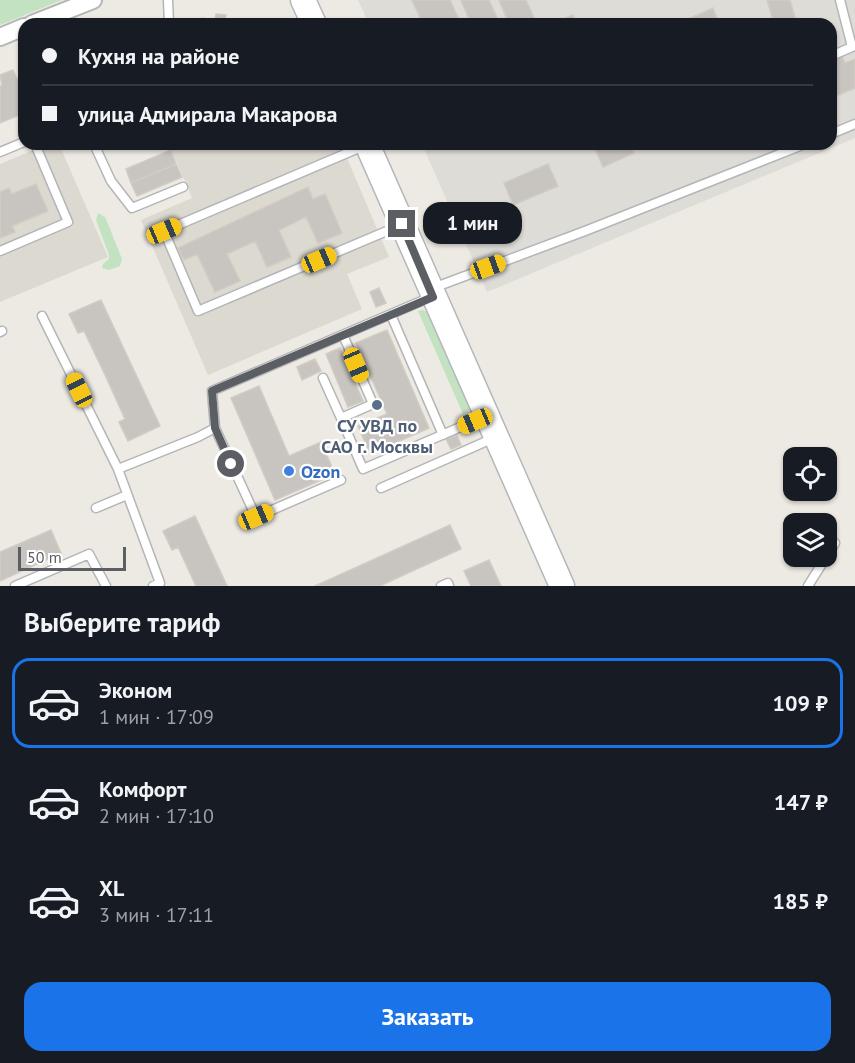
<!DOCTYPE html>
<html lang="ru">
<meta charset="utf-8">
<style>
:root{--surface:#171b24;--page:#20242c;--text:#f1f3f6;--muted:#9ea1a6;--line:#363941;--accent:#1a73e8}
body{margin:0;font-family:"PT Sans",sans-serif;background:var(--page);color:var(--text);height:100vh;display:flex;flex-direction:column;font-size:22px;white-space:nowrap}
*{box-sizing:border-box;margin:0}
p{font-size:20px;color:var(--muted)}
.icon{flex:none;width:33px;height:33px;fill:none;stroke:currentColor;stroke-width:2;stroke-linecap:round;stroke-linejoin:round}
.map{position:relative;height:586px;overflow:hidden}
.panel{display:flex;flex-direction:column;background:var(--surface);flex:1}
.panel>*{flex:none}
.guide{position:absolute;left:18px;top:18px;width:819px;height:132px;border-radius:18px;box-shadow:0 2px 4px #0004;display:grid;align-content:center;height:132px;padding:0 24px;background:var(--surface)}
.buttons{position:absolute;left:783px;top:447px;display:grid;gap:12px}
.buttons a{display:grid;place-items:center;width:54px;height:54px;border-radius:12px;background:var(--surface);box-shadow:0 2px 4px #0004;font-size:30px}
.scale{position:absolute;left:18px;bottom:15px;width:108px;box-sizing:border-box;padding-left:6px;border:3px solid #5b5e62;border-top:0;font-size:16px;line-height:21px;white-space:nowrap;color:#5b5e62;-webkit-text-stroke:4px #fff;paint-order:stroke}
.end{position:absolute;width:27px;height:27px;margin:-14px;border:8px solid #5b5e62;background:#fff;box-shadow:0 0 0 3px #fff}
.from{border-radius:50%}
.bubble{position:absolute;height:42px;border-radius:18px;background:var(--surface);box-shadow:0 2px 4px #0004;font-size:20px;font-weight:700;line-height:42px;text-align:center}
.car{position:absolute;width:18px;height:36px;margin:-18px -9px;border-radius:8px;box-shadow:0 0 4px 2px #0007;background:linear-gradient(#f5c518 24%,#345 0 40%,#f5c518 0 76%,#345 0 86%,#f5c518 0)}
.guide b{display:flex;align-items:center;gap:21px;height:57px;font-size:22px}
.guide b+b{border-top:2px solid var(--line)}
.guide i{width:15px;height:15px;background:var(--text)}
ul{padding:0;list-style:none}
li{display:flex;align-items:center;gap:18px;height:90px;margin:0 12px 9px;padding:0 12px;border:3px solid transparent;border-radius:18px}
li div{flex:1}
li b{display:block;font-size:22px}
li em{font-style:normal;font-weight:700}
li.selected{border-color:var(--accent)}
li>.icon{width:54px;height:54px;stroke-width:1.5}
h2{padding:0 24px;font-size:27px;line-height:72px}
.action{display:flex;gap:12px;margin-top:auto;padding:12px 24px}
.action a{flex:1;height:69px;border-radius:18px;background:var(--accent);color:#fff;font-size:24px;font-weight:700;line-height:69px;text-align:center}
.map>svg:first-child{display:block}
.industrial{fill:#dedcd7}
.education{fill:#dcd9d1}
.green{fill:#c2e2c2}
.building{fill:#c8c5c0;stroke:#d1ccc2;stroke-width:1.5}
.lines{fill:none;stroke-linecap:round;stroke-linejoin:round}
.lane-casing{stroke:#b4b5b9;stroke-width:11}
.street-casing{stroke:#b4b5b9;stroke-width:20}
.secondary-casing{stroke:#b5b7bc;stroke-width:27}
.lane{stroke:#fff;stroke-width:8}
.street{stroke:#fff;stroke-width:16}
.secondary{stroke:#fff;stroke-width:24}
.route{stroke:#5b5e62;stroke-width:8}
.service-dot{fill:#5c6f8a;stroke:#fff;stroke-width:2}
.shop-dot{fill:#3f7fe0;stroke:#fff;stroke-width:2}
.labels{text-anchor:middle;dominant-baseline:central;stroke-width:4.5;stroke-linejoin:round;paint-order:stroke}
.service-label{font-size:18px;font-weight:bold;fill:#4e5e75;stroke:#fff}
.shop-label{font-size:18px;font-weight:bold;fill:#366cbe;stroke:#fff;text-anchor:start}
</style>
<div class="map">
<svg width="855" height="586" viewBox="0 0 855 586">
<rect width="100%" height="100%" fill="#edeae3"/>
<path class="industrial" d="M358 0H855V138L487 292 422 144H831V24H369Z"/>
<path class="education" d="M48 144H59L108 257 0 302V164Z
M169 144H341L389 257 347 274 362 309 208 375 141 220 192 198Z"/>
<path class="green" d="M0 0H62L0 25Z
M98 213 105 217 108 224 122 259 120 266 109 270 102 268 103 264 109 259V255L96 220Z
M423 310 427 312 470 407 468 411 463 414 418 311Z"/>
<path class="building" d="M412 0H450L461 24H423Z
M461 0H489L500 24H471Z
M499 0H526L534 18 520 24H509Z
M767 0H790L797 24H774Z
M713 8 719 24H677Z
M216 14 226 15 225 22H236L235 24H201L202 18 215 20Z
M573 15 576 24H563L561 20Z
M842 56 845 63 855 59V88L831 98V61Z
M13 70 17 79 24 76V113L0 123V86L2 85 0 75Z
M593 144H630L634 153 603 167Z
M171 150 176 164 131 183 126 169Z
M176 164 182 177 137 196 131 183Z
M548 164 558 186 513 205 504 183Z
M36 184 48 211 12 226 15 232 0 238V192L9 188 12 194Z
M308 187 313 199 325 194 342 233 318 243 306 217 279 230 291 257 267 267 255 241 227 254 240 281 215 292 197 254 184 260 178 248Z
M379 288 386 303 376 307 370 292Z
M101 300 160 426 128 441 119 422 125 419 106 377 84 331 78 333 69 314Z
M387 330 429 428 370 454 358 426 387 414 356 343Z
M340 348 363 401 348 407 326 354Z
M315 359 321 371 302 380 297 367Z
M259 386 289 456 321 442 335 474 275 500 231 398Z
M457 435 461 445 451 449 446 439Z
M195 516 227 586H196L178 547 172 550 163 531Z
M450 525 461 549 410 572 380 586H315Z
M51 530 61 553 0 581V552Z
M489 560 501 586H471L464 571Z"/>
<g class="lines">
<defs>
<path id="lane" d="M168 0 169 24
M831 56 852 47 840 0
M831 134 855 124
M94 144 111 181 132 208 183 187
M366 145 164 231 198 311 401 225
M0 152 24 142
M0 251 68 222 35 144
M433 288 585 231 805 144
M391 315 443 435
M42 316 118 469
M0 332 2 331
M343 335 373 404 341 418 363 469 486 416
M323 378 341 418
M215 428 256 517 341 480
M381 488 496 437
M96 508 127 495
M15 586 89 554 106 586
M153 586 160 583 118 469 198 437 215 428 212 391 433 296
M441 586 448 583 449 586
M808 586 835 543"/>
<path id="street" d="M32 24 93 0
M0 37 24 27"/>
<path id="secondary" d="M303 0 314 24
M367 144 562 586"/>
</defs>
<use href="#lane" class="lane-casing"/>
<use href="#street" class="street-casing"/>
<use href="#secondary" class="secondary-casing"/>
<use href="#lane" class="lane"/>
<use href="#street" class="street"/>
<use href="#secondary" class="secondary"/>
</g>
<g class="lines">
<path class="route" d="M231 464 215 428 212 391 433 297 402 224"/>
</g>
<circle class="service-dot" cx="377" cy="405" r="6"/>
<circle class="shop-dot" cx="289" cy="471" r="6"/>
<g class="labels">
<g class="service-label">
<text x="377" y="425">СУ УВД по<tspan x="377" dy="21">САО г. Москвы</tspan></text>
</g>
<g class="shop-label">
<text x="301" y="471">Ozon</text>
</g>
</g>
</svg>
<div class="buttons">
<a><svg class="icon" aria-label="locate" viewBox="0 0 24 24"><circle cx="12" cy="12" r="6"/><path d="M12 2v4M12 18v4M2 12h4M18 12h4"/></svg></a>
<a><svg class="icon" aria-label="layers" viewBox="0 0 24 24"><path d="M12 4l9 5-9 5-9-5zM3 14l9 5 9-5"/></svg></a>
</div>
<div class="scale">50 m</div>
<i class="end from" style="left:231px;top:464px"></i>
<i class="end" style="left:402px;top:224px"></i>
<div class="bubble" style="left:423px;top:202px;width:99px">1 мин</div>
<i class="car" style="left:164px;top:231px;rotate:67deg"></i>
<i class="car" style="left:319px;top:260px;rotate:67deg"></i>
<i class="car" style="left:488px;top:267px;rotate:70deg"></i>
<i class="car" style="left:356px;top:365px;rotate:157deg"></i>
<i class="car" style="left:79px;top:390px;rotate:334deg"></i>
<i class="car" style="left:475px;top:421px;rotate:247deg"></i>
<i class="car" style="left:256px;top:517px;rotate:67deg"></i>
<div class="guide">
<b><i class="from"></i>Кухня на районе</b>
<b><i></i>улица Адмирала Макарова</b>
</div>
</div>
<section class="panel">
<h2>Выберите тариф</h2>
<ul>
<li class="selected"><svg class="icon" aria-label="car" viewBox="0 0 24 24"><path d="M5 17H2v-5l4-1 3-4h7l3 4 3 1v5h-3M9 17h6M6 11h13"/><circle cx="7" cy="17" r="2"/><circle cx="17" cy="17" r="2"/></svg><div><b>Эконом</b><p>1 мин · 17:09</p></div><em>109 ₽</em></li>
<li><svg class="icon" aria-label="car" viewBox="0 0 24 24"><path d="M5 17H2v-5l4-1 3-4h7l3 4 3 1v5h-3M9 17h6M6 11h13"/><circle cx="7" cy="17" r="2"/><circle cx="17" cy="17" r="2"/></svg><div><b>Комфорт</b><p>2 мин · 17:10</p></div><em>147 ₽</em></li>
<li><svg class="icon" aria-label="car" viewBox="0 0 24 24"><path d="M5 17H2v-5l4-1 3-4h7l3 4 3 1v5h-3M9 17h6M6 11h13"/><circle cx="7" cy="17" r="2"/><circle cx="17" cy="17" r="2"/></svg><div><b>XL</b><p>3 мин · 17:11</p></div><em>185 ₽</em></li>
</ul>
<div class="action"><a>Заказать</a></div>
</section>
